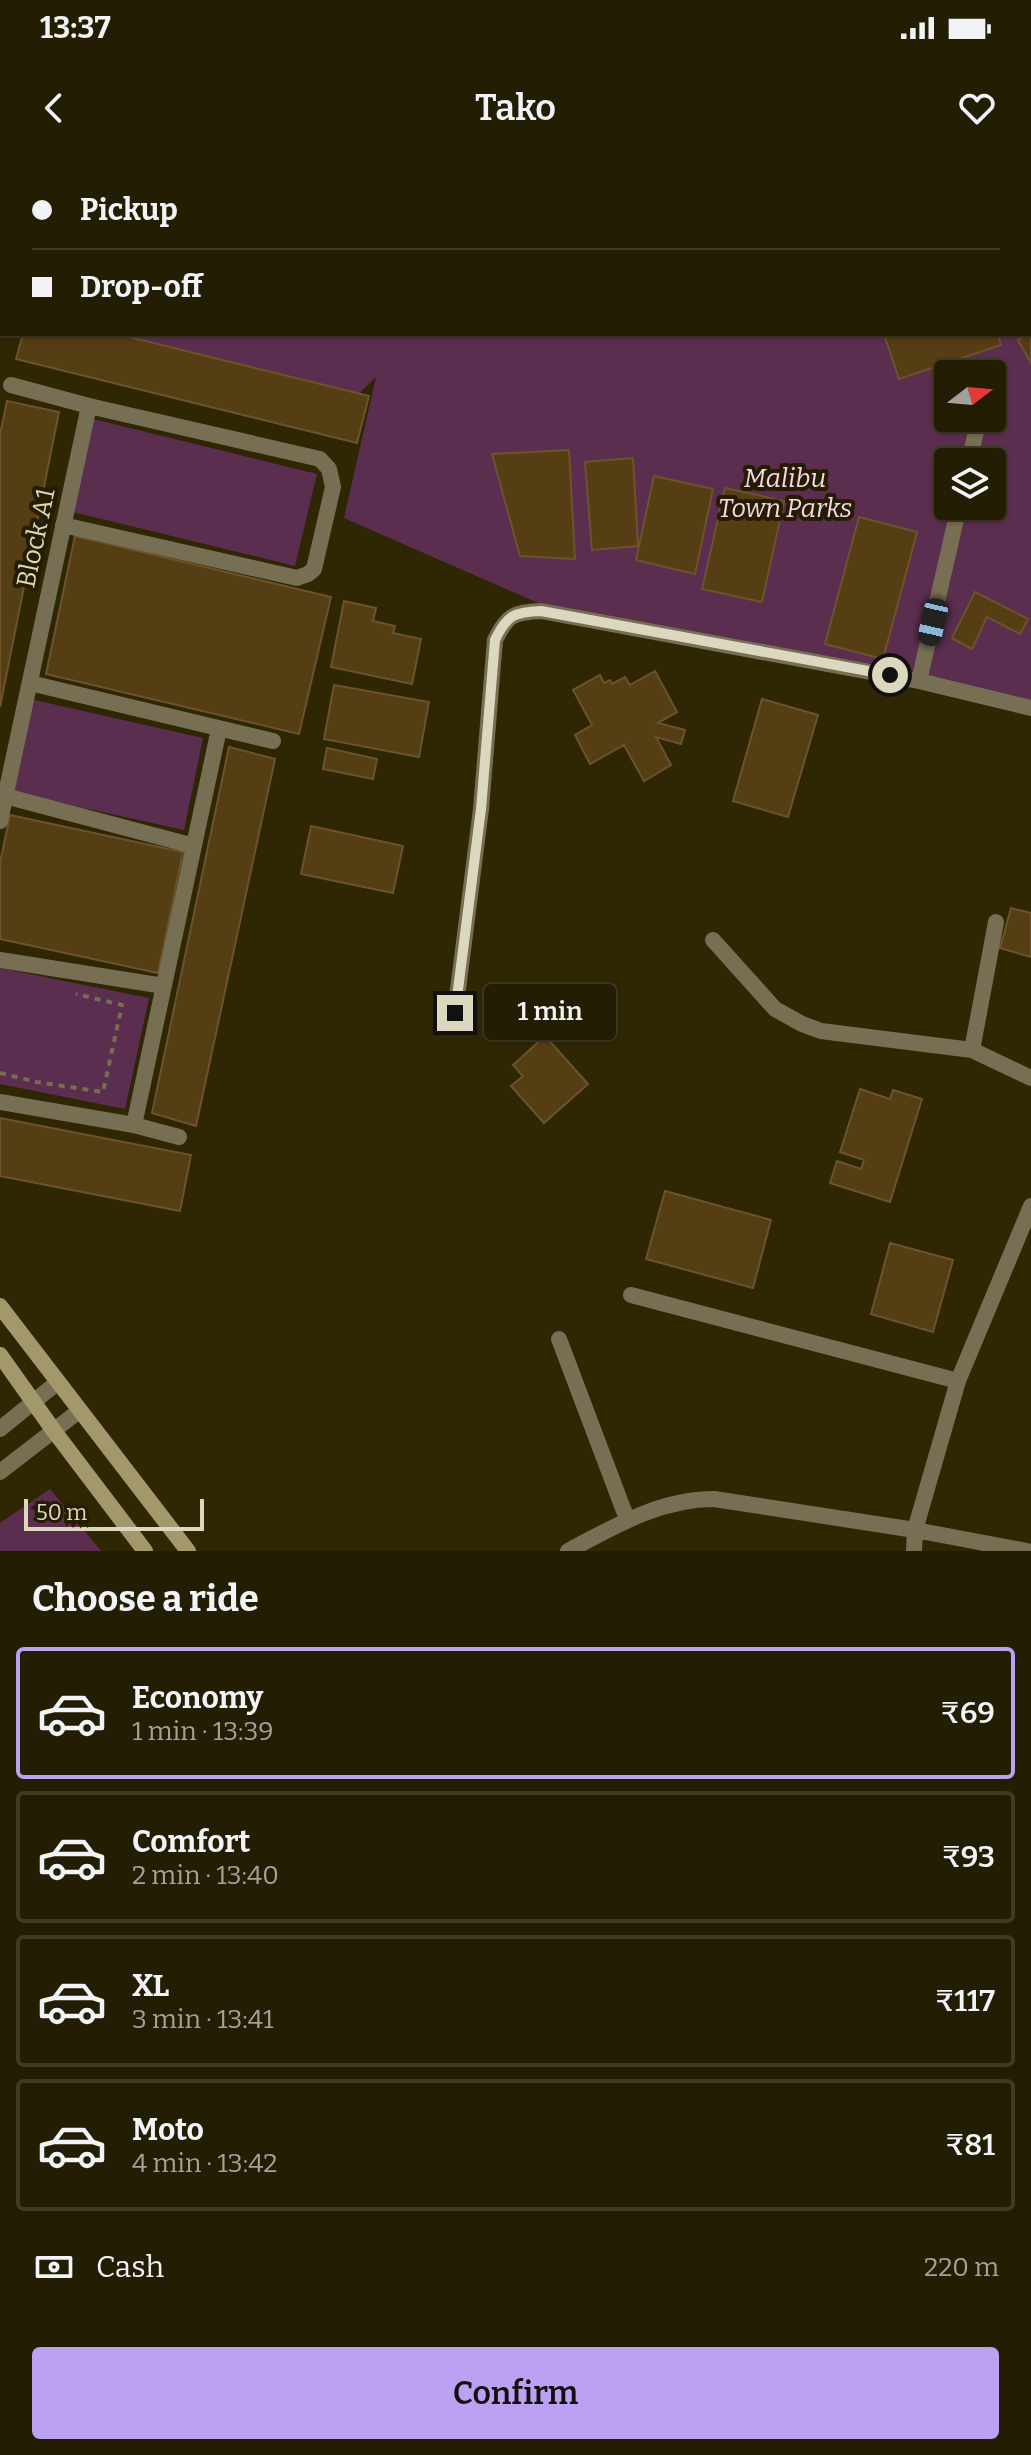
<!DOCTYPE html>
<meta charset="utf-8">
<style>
:root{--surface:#231d03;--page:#2f2a12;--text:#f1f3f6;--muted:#a3a29a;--line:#403b25;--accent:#bca0f2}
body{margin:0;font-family:Bitter,serif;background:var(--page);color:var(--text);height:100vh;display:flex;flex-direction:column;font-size:30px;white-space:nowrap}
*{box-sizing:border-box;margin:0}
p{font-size:26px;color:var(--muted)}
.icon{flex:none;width:44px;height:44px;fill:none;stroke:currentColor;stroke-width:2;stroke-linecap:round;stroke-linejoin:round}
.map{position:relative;height:1391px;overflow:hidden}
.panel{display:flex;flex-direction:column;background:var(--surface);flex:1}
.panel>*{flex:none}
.hud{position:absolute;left:0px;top:0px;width:1032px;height:176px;box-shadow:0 2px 6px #0004,0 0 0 2px var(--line);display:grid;align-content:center;height:176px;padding:0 32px;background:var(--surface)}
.needle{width:52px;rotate:74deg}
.controls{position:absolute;left:934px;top:200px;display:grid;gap:16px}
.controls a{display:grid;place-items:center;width:72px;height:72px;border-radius:8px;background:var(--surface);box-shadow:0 2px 6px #0004,0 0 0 2px var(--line);font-size:40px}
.scale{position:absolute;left:24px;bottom:20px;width:180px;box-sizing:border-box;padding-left:8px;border:4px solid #dcd7bf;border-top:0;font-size:22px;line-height:28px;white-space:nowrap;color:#dcd7bf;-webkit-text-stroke:6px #251d00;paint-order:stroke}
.end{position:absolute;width:36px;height:36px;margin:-18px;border:10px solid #dcd7bf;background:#111;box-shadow:0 0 0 4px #111}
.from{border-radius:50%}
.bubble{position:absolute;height:56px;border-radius:8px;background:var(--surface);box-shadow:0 2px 6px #0004,0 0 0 2px var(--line);font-size:26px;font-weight:600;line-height:56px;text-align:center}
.car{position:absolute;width:24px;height:48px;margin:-24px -12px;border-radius:10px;box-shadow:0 0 6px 2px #0007;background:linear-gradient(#222 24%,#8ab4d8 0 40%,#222 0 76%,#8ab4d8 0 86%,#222 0)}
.hud b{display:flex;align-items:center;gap:28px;height:76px;font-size:30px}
.hud b+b{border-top:2px solid var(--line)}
.hud i{width:20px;height:20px;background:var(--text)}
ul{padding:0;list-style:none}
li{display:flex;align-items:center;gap:24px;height:132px;margin:0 16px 12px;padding:0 16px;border:4px solid var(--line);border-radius:8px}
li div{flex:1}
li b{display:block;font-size:30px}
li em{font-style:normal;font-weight:600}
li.selected{border-color:var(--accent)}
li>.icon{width:72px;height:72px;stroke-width:1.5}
h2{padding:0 32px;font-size:36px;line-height:96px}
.pay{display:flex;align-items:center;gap:20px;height:88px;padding:0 32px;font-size:30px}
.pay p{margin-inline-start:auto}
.primary-button{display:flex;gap:16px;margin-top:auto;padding:16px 32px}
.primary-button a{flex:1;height:92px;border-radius:8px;background:var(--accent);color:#111;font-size:32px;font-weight:600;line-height:92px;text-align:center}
.status{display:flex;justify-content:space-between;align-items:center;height:56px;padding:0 40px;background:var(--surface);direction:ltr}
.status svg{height:22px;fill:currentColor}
header{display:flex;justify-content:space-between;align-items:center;height:104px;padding:0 32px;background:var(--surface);font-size:36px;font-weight:600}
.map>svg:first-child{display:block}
.green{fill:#5b2e50;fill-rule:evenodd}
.building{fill:#553d14;stroke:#6d532b;stroke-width:2}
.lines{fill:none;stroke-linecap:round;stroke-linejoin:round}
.path{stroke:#756e50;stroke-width:4;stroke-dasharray:6 6;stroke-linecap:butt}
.minor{stroke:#766f53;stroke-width:16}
.tertiary{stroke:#766f53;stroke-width:16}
.secondary{stroke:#a2986b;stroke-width:16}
.route{stroke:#dcd7bf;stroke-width:10}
.labels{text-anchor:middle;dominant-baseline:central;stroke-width:8;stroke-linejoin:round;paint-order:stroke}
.park-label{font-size:26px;font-style:italic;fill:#f6d4ec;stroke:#251d00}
.street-label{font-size:26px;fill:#dcd7bf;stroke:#251d00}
</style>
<div class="status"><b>13:37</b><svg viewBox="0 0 49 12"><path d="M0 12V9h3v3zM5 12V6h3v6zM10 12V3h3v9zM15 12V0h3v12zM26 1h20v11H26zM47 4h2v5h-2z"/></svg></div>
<header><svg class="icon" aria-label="back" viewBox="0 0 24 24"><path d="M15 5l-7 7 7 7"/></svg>Tako<svg class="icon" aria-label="heart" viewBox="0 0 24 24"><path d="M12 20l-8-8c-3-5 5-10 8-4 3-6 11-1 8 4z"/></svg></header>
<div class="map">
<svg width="1031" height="1391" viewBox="0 0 1031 1391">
<rect width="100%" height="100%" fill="#2f2704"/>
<path class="green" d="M45 0H1031V545L545 446 344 358 376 217 330 262 107 174H1030V2H44ZM948 214H992V258H948ZM948 302H992V346H948Z
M89 258 317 314 295 406 69 351Z
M30 539 203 578 184 670 11 632Z
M0 808 149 838 125 949 0 924Z
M50 1329 101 1391H0V1363Z"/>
<path class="building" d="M1031 172V203L1018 180Z
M23 174H117L369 236 357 283 16 199Z
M884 174H997L1001 185 899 219Z
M7 241 59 252 0 547V274Z
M569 290 575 399 520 396 492 294Z
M633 298 638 386 592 390 585 302Z
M654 316 713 329 695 414 636 400Z
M725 328 784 341 762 442 702 429Z
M859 357 917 372 883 499 825 484Z
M75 376 331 437 299 574 46 514Z
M975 432 1028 459 1020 474 987 457 972 489 952 478Z
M344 441 376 448 373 461 395 466 393 473 421 479 412 524 331 507Z
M655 511 677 552 658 563 685 570 681 584 656 577 671 605 644 621 624 585 590 604 575 575 592 565 573 530 600 515 604 523 610 520 612 524 625 517 630 525Z
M334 525 429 542 419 597 324 579Z
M762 539 818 555 788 657 733 641Z
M229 587 275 599 196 966 152 953Z
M327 588 377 599 373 619 323 609Z
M10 655 183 692 158 813 0 779V703Z
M311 666 403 686 393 733 301 714Z
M1011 748 1031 753V797L1000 788Z
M545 876 588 924 544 963 511 926 523 916 513 905Z
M860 929 890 939 893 930 922 939 890 1042 830 1023 837 1001 861 1009 864 1000 840 992Z
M0 958 191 995 180 1051 0 1016Z
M665 1031 771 1060 753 1128 646 1099Z
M890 1083 953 1100 933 1172 871 1154Z"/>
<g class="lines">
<path class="path" d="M0 913 37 922 103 932 122 845 76 834"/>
<path class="minor" d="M804 0 806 2
M1030 57H1031
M11 225 89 246 320 299 329 309 333 327 314 409 308 414 297 418 63 365
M969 302 977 267
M919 521 959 346
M30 523 273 581
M5 636 194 686
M0 661 89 246
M713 780 775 849 802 864 821 871 972 890 1031 918
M0 800 164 826
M455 853 481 649 495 480C507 455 514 452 541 451L919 521 1031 548
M972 890 996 762
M0 942 134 965 179 977
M134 965 219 569
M631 1135 958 1221
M559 1179 627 1359
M568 1391C615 1366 660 1339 714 1339L915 1370 1027 1391
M914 1391 915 1370 958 1221 1031 1046"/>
<path class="tertiary" d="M0 1269 58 1222
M0 1312 79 1251"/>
<path class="secondary" d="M0 1146 188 1391
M0 1195 54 1271 145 1391"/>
</g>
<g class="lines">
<path class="route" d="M455 853 481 649 495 480C507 455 514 452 541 451L890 515"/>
</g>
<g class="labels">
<g class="park-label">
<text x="785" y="318">Malibu<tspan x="785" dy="30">Town Parks</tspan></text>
</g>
<g class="street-label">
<text transform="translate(36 378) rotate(-78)">Block A1</text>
</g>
</g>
</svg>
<div class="controls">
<a><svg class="needle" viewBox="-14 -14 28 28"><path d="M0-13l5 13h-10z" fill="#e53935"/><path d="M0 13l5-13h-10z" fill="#a3a29a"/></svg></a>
<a><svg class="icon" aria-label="layers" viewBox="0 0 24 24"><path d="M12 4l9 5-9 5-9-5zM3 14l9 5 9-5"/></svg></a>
</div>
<div class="scale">50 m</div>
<i class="end from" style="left:890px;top:515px"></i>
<i class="end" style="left:455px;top:853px"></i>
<div class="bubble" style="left:484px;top:824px;width:132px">1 min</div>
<i class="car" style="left:933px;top:462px;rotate:193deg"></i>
<div class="hud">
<b><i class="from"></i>Pickup</b>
<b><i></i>Drop-off</b>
</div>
</div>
<section class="panel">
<h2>Choose a ride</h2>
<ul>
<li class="selected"><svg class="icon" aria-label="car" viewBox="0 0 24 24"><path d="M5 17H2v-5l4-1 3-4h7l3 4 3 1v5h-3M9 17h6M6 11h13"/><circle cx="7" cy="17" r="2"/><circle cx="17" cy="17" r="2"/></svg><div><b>Economy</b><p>1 min · 13:39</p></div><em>₹69</em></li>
<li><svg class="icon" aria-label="car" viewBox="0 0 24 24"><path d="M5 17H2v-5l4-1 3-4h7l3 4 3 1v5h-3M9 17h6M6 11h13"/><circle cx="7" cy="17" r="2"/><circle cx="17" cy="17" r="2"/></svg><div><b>Comfort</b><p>2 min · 13:40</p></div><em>₹93</em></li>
<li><svg class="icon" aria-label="car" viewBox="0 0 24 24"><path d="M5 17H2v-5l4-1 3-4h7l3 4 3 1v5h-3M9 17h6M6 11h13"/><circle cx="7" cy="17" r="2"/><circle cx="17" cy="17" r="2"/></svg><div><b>XL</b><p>3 min · 13:41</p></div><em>₹117</em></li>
<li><svg class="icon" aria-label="car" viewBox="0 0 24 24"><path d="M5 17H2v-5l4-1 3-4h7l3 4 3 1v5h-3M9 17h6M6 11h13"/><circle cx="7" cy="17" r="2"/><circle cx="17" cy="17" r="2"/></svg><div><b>Moto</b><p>4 min · 13:42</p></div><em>₹81</em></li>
</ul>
<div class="pay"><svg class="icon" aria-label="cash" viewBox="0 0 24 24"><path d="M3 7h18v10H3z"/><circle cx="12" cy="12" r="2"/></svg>Cash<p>220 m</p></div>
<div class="primary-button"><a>Confirm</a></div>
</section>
